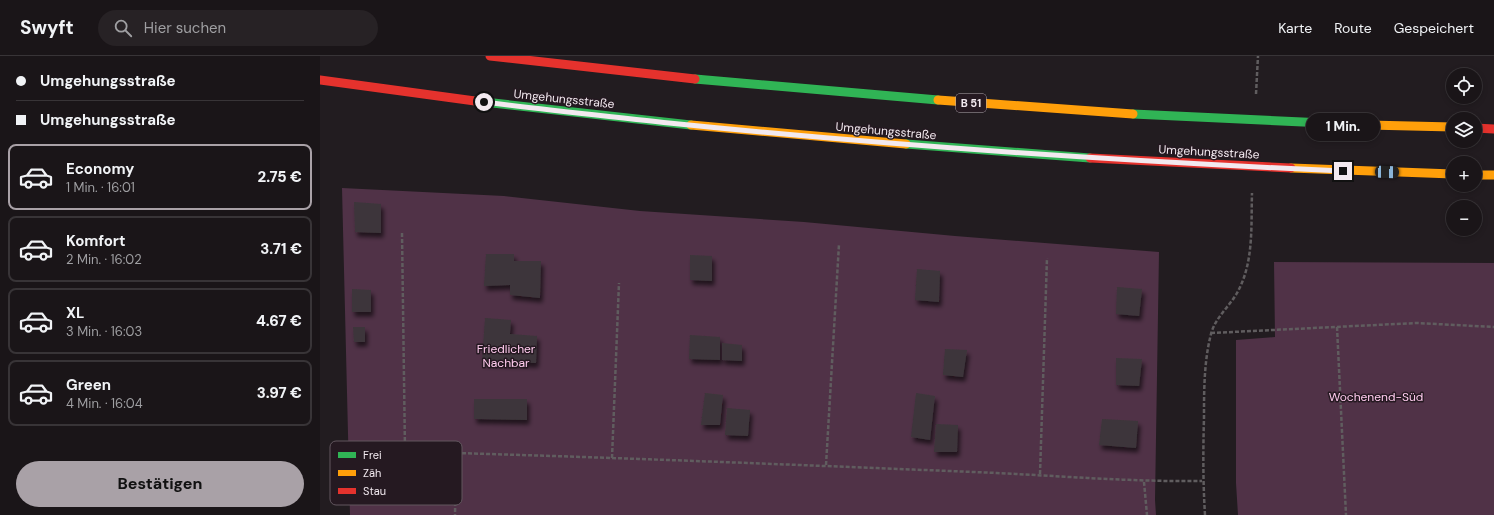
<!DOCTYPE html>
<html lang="de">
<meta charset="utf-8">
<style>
:root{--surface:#1a1518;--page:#272225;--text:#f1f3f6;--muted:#9f9fa2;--line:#383437;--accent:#a9a1a7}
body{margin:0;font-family:"DM Sans",sans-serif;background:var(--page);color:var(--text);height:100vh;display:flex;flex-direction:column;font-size:15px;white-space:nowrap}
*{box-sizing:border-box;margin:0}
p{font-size:13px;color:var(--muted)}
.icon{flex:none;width:22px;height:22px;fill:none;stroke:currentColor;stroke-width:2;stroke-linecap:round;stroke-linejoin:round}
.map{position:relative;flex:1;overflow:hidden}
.sheet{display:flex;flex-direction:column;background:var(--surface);width:320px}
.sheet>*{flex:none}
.banner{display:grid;align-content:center;height:88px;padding:0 16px;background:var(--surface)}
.tools{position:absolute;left:1126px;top:12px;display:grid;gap:8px}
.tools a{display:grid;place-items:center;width:36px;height:36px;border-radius:50%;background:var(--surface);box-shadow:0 2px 6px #0003,0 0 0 1px var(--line);font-size:20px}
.end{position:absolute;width:18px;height:18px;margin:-9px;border:5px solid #f2e9ef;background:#111;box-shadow:0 0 0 2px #111}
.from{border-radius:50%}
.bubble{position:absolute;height:28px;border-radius:14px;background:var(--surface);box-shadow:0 2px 6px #0003,0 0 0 1px var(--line);font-size:13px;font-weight:800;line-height:28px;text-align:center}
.car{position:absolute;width:12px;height:24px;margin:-12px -6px;border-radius:5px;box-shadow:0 0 3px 1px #0007;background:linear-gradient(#222 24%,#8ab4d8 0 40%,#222 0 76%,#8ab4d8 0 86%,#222 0)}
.banner b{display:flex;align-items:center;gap:14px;height:38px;font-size:15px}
.banner b+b{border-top:1px solid var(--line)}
.banner i{width:10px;height:10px;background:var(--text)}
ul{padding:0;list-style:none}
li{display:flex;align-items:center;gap:12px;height:66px;margin:0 8px 6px;padding:0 8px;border:2px solid var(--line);border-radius:8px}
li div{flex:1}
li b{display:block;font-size:15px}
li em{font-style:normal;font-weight:800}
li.active{border-color:var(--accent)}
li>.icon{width:36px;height:36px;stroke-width:1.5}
.primary-button{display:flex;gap:8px;margin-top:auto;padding:8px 16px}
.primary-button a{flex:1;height:46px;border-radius:24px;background:var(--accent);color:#111;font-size:16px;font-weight:800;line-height:46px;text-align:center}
header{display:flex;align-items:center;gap:24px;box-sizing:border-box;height:56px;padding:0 20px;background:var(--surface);border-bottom:1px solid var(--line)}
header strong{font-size:19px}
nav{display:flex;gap:22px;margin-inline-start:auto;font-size:14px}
.search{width:280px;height:36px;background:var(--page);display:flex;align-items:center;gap:10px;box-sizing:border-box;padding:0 14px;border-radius:22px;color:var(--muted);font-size:15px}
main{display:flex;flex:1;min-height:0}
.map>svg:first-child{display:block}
.green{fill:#503247}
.building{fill:#3c363a;filter:url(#shadow)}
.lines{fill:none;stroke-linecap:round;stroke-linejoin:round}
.path{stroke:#605d5f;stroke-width:2.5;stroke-dasharray:4 2;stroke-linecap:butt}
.fast{stroke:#30b455;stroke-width:9}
.slow{stroke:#ff9f0a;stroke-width:9}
.jam{stroke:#e5322d;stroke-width:9}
.route{stroke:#f2e9ef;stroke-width:5}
.labels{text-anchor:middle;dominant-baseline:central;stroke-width:3;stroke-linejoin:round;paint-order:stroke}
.shield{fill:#251921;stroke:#b4abb1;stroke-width:1}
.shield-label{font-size:11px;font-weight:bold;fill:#f2e9ef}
.street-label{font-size:12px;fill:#f2e9ef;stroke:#251921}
.park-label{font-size:12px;fill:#ffcbee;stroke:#251921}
.key{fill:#251921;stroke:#62575f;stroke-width:1}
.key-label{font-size:11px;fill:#f2e9ef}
</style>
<header>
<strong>Swyft</strong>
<div class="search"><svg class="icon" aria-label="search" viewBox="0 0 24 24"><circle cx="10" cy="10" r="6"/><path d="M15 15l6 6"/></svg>Hier suchen</div>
<nav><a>Karte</a><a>Route</a><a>Gespeichert</a></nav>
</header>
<main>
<section class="sheet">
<div class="banner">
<b><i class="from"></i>Umgehungsstraße</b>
<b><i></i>Umgehungsstraße</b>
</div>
<ul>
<li class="active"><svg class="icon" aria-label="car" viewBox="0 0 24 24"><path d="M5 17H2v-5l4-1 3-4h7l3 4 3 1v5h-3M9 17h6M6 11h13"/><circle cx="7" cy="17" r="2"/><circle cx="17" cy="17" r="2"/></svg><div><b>Economy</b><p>1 Min. · 16:01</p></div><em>2.75 €</em></li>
<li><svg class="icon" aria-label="car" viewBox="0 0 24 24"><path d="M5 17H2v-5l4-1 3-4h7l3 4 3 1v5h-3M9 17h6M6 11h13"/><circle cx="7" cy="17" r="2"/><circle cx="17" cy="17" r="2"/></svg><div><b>Komfort</b><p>2 Min. · 16:02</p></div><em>3.71 €</em></li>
<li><svg class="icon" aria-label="car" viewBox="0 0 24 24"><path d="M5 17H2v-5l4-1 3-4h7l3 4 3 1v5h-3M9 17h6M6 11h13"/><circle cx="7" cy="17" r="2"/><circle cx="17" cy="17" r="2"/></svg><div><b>XL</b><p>3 Min. · 16:03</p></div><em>4.67 €</em></li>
<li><svg class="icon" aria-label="car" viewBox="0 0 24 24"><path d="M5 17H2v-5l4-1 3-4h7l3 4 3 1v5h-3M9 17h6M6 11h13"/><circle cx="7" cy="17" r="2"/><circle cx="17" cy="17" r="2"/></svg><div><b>Green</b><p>4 Min. · 16:04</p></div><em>3.97 €</em></li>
</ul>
<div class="primary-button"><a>Bestätigen</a></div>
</section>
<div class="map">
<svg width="1174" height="459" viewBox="0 0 1174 459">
<defs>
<filter id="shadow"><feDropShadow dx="2.5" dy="4.5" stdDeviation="2" flood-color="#0009"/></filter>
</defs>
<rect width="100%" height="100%" fill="#221c20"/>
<path class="green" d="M22 132 184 140 320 155 484 166 635 180 839 196 835 444 836 459H30Z
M954 206 1174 207V459H918L916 427V284L955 281Z"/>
<path class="building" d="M34 146 61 148V177L35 176Z
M166 198H194V205H221L220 242 190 239V229L164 230Z
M370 199 392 200V225L370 224Z
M597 213 620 215 619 246 595 244Z
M797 231 822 233 819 260 796 258Z
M32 233 51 234V256H32Z
M165 262 191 264 190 278 217 280 216 307 162 306Z
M33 271H45V286H34Z
M370 279 400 281V304L369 303Z
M402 287 422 289V305L402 304Z
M625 293 647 294 643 321 623 319Z
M796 302 822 303 819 330 796 329Z
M385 337 403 339 400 369H381Z
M596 337 615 340 610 384 591 381Z
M154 343H207V364L154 363Z
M407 352 430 354 428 380 405 379Z
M782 363 818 365 816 392 779 389Z
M616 368 638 369 637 396H614Z"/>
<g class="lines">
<path class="path" d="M936 38 938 0
M82 177 85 395 136 397 135 459
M1017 271 1026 459
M891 277 1097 267 1174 271
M136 397C309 402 481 409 654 416 730 419 806 426 882 425
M292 402 299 227
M506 409 519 188
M720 418 727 202
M824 426 827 459
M885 459C883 427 883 395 884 362 884 334 884 305 891 278 895 262 909 251 917 237 934 207 931 170 932 137"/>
<path class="fast" d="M375 23 618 44
M155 45 371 69
M813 58 1048 69
M586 88 770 102"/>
<path class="slow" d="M618 44 813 58
M371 69 586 88
M1048 69 1133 71
M971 112 1133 118
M1155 119H1174"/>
<path class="jam" d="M170 0 375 23
M0 24 155 45
M1155 72 1174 73
M770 102 971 112"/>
</g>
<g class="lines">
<path class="route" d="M164 46C225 54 287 60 349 67 573 90 798 105 1023 115"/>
</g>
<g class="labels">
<rect class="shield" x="636" y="38" width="30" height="18" rx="3"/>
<g class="shield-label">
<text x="651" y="47">B 51</text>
</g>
<g class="street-label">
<text transform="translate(244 43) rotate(6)">Umgehungsstraße</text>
<text transform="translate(566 75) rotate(5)">Umgehungsstraße</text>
<text transform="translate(889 96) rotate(3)">Umgehungsstraße</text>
</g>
<g class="park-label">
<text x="186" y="293">Friedlicher<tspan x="186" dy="14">Nachbar</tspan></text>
<text x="1056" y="341">Wochenend-Süd</text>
</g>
</g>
<rect x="10" y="385" width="132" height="64" rx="6" class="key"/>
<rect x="18" y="396" width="18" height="6" fill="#30b455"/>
<rect x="18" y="414" width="18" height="6" fill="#ff9f0a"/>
<rect x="18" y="432" width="18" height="6" fill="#e5322d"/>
<g class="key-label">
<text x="43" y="403">Frei</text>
<text x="43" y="421">Zäh</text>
<text x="43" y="439">Stau</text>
</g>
</svg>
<div class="tools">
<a><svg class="icon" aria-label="locate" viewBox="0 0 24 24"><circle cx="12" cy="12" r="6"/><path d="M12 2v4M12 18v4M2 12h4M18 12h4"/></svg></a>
<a><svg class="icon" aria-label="layers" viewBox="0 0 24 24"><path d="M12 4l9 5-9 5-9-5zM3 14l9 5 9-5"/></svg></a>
<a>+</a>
<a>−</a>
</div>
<i class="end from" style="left:164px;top:46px"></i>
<i class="end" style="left:1023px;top:115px"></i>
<div class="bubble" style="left:986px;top:57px;width:74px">1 Min.</div>
<i class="car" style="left:1067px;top:116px;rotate:92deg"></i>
</div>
</main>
